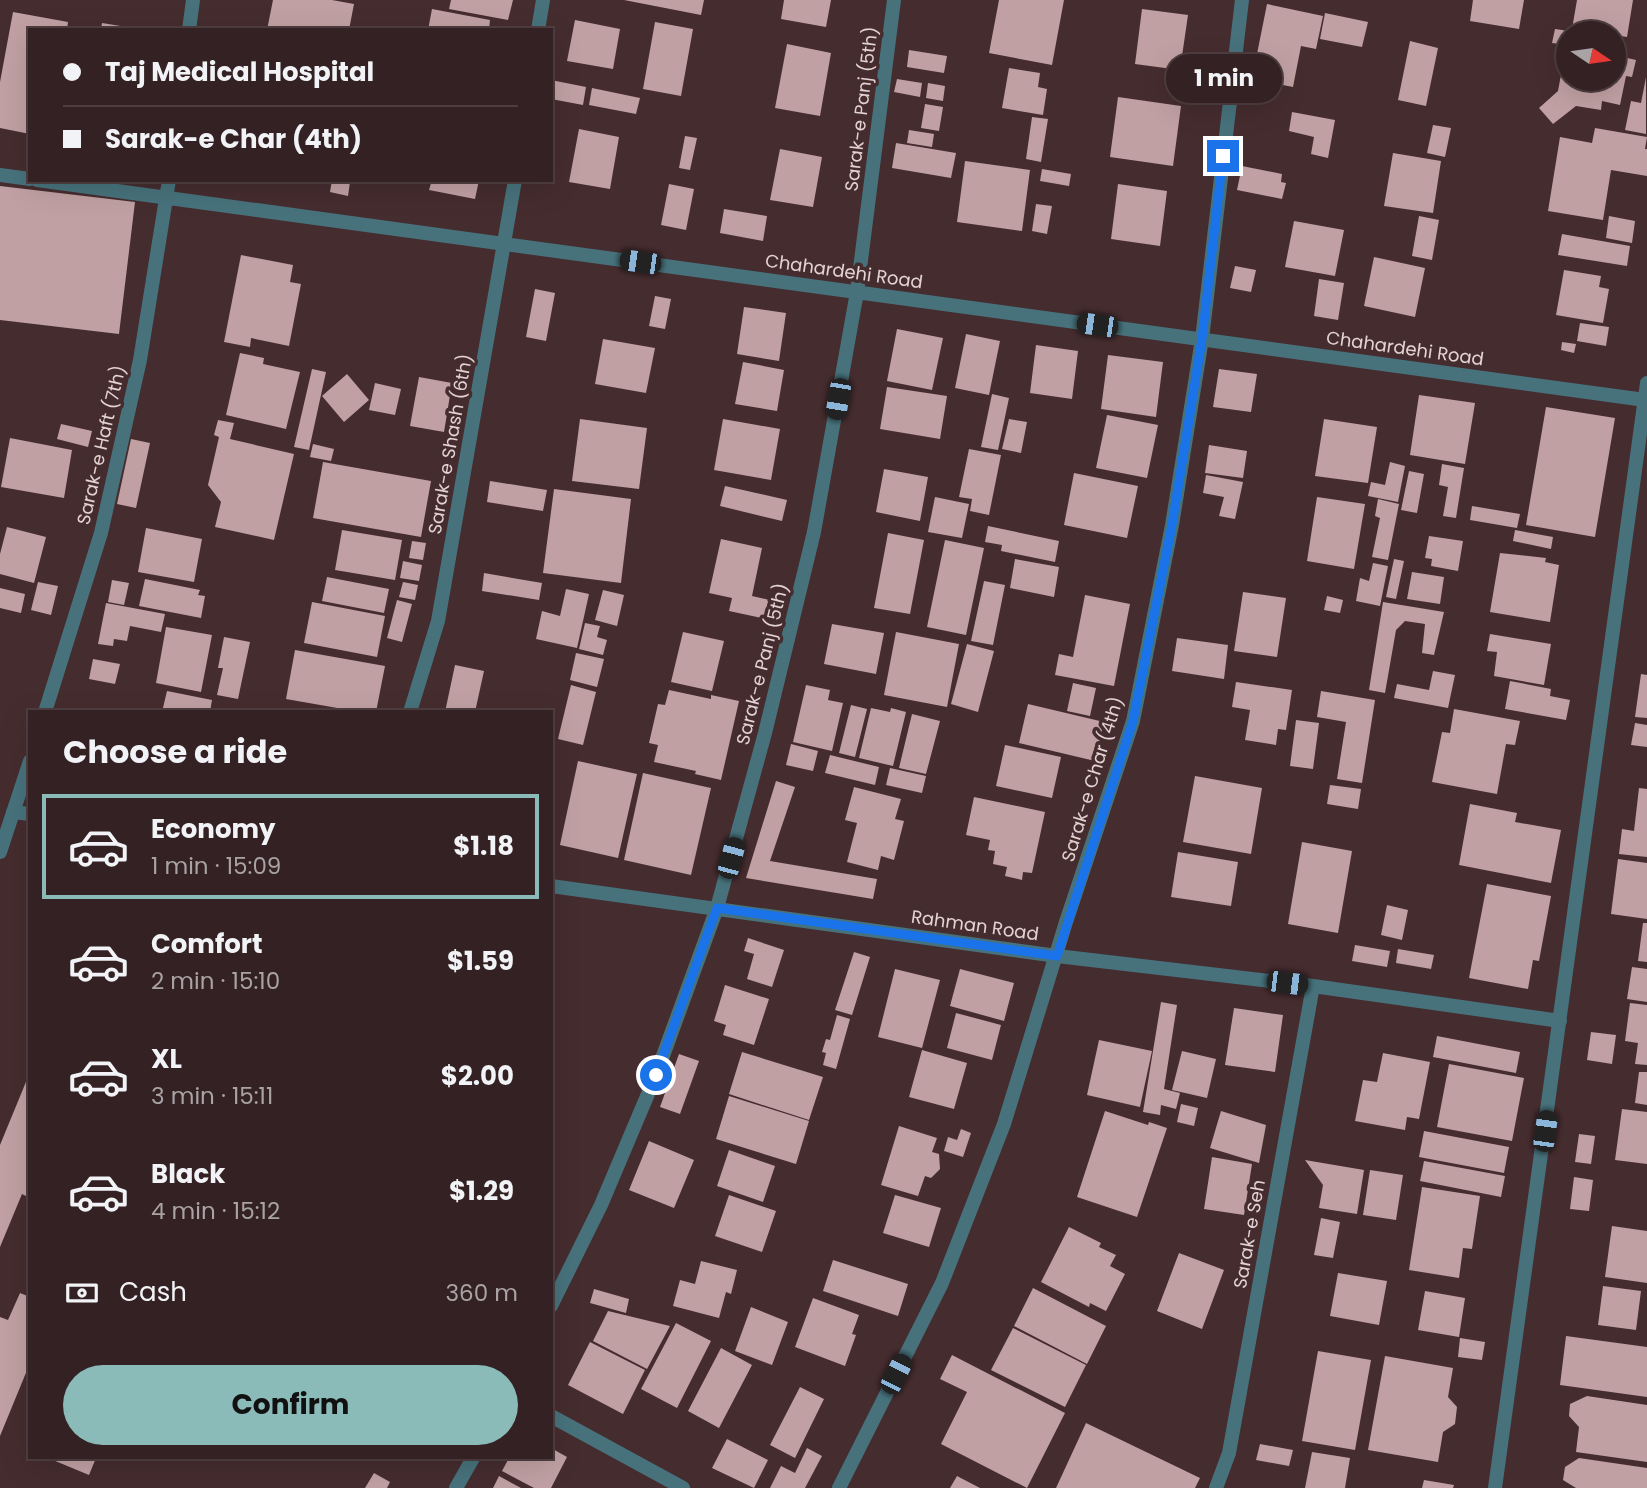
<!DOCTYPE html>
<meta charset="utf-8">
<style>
:root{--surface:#342123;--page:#3c292b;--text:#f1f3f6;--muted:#a9a3a6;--line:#4e3e41;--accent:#8bbbb9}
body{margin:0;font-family:Poppins,sans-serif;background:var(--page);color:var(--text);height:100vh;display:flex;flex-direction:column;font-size:26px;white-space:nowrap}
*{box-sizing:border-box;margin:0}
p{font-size:23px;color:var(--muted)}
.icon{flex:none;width:38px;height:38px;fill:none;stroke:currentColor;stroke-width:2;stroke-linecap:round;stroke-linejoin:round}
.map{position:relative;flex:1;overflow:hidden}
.details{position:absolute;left:28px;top:710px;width:525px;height:749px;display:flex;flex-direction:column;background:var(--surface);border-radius:0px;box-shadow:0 7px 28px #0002,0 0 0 2px var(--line)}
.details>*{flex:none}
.guide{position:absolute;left:28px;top:28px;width:525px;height:154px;border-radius:0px;box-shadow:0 7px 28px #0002,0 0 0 2px var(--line);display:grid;align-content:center;height:154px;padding:0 35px;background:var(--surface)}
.needle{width:46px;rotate:103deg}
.controls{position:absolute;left:1556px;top:21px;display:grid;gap:14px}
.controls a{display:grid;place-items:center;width:70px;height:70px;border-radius:50%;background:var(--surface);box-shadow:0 7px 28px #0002,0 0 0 2px var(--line);font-size:35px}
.end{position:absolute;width:32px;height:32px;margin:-16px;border:9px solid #1a73e8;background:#fff;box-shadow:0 0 0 4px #fff}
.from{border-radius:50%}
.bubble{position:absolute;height:49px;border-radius:24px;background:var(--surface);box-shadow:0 7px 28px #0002,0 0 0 2px var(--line);font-size:23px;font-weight:700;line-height:49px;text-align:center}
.car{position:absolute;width:21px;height:42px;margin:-21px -10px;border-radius:9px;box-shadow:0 0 5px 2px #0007;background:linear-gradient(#222 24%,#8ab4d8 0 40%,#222 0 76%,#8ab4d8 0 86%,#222 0)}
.guide b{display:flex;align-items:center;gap:24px;height:66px;font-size:26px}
.guide b+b{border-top:2px solid var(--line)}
.guide i{width:18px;height:18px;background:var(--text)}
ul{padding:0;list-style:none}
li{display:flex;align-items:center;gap:21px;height:105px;margin:0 14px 10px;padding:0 21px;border:4px solid transparent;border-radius:0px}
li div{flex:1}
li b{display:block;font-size:26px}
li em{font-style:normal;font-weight:700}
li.current{border-color:var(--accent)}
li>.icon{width:63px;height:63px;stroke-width:1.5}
h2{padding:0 35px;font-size:32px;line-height:84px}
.pay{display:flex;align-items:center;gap:18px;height:77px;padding:0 35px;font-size:26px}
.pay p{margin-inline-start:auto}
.action{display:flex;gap:14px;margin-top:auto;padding:14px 35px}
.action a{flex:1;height:80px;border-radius:42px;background:var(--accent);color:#111;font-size:28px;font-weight:700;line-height:80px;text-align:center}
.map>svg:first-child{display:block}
.building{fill:#c0a0a3}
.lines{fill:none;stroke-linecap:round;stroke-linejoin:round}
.minor{stroke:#47727c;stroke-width:14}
.route{stroke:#1a73e8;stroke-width:9}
.labels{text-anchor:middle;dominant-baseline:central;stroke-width:7;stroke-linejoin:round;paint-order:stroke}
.street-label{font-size:18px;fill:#e4d3d4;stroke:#452c2f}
</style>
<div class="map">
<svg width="1647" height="1488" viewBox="0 0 1647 1488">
<rect width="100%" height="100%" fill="#452c2f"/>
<path class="building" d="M273 0H332L354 4 349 30H267Z
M451 0H513L508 20 449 9Z
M624 0H704L701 15Z
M784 0H831L826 27 781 19Z
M999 0H1064L1052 65 989 53Z
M1473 0H1524L1519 29 1470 21Z
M1577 0H1633L1627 37 1614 35V33L1572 29Z
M1267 4 1323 16 1316 49 1301 46 1293 87 1252 79Z
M432 9 490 20 489 30H428Z
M1142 9 1188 15 1180 70 1135 64Z
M13 12 68 22 67 30H30V134L0 128V82Z
M1325 13 1368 22 1362 47 1320 39Z
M575 20 620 29 613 69 567 61Z
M655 22 693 29 681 96 643 89Z
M102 23 133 28V30H101Z
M1555 29 1576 32V33H1568V45L1552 43Z
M1410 41 1438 48 1426 106 1398 100Z
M787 44 831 53 820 116 775 108Z
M909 50 947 56 944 73 907 67Z
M1565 53 1568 54V79H1614V55L1636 60 1632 77 1626 76 1620 105 1602 101 1601 110 1576 106 1553 124 1539 108 1558 91Z
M1009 68 1040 73 1038 87 1047 89 1043 115 1002 108Z
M1646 77V134L1625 130 1631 101 1641 103Z
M897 79 922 83 920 97 894 92Z
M551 80 586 87 583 105 551 99Z
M928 83 945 86 943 101 926 98Z
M592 88 640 98 636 114 589 105Z
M1118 97 1181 106 1173 166 1110 157Z
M925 104 943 107 939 131 921 128Z
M1292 112 1335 120 1328 158 1311 154 1314 137 1289 131Z
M1032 117 1048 119 1041 162 1026 159Z
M1433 125 1451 128 1445 157 1427 153Z
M1595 128 1647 137 1645 149H1647V176L1611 170 1603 220 1548 211 1560 137 1592 143Z
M579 129 619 137 610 189 569 182Z
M909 130 934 134 932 147 907 143Z
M685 136 697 138 690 170 679 168Z
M896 143 956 153 951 178 892 168Z
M780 149 822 157 813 207 770 200Z
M1393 153 1441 161 1433 213 1384 206Z
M965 161 1030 170 1022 231 957 222Z
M1242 166 1282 174 1281 182 1286 183 1282 199 1237 190Z
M1042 169 1071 174 1069 186 1040 181Z
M332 180 350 182 348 196 330 192Z
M432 180H479L475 199 429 190Z
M669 184 694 189 686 230 661 225Z
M1118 184 1167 191 1160 246 1111 239Z
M0 186 135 202 119 334 0 320Z
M1036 204 1052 206 1047 234 1032 231Z
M724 209 767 216 763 241 720 233Z
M1419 216 1439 220 1432 260 1412 256Z
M1609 216 1635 221 1632 243 1606 238Z
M1294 221 1344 230 1335 276 1285 267Z
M1562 234 1630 246 1627 266 1558 255Z
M241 255 293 265 290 282 301 284 289 346 251 338 250 347 224 342Z
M1374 257 1425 268 1415 317 1364 306Z
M1235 266 1256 270 1251 292 1230 288Z
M1564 270 1601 276 1599 287 1609 289 1603 323 1556 315Z
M1319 279 1344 283 1338 320 1314 316Z
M535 289 555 293 546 341 526 337Z
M655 296 671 299 665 329 649 326Z
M744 307 786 313 779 361 737 354Z
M1580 323 1609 327 1606 346 1577 341Z
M897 329 943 338 932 390 887 381Z
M966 334 1000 341 989 395 955 388Z
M603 339 655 348 646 393 595 384Z
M1562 342 1576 344 1574 353 1561 350Z
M1036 345 1078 351 1072 399 1030 393Z
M240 353 264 358 263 364 300 372 286 429 226 415Z
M1108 355 1163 362 1156 417 1101 409Z
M743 362 784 370 777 411 735 404Z
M312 369 326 372 309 450 294 447Z
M1219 369 1257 374 1251 412 1213 407Z
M347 374 369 400 344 422 322 396Z
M419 377 452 383 444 432 410 426Z
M375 383 401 389 395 415 369 410Z
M887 387 947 396 940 439 880 429Z
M992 394 1009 398 998 450 981 447Z
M1419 395 1475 403 1465 464 1410 455Z
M1546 407 1615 418 1595 537 1526 525Z
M1107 415 1158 425 1147 478 1096 468Z
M580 419 647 428 639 489 572 481Z
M723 419 780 429 771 480 714 470Z
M1009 419 1027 422 1021 453 1002 449Z
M1324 419 1377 427 1368 483 1315 476Z
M218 420 234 423 230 439 294 454 274 540 215 527 221 502 208 485 219 437 214 435Z
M61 424 92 431 88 447 57 439Z
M10 438 72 450 64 498 1 487Z
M131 439 150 443 136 508 117 504Z
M313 444 334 449 331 461 310 457Z
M1209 445 1247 451 1243 478 1205 473Z
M969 449 1001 455 989 515 970 511 972 499 959 497Z
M323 462 431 481 421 537 313 518Z
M1390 462 1405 466 1398 502 1368 496 1371 482 1385 485Z
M1442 464 1464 468 1456 518 1443 516 1448 487 1439 485Z
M884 469 928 477 920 521 876 512Z
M1409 471 1424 474 1417 513 1401 510Z
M1074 473 1138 486 1127 538 1064 525Z
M1206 475 1243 482 1235 519 1219 516 1224 497 1203 493Z
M490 481 547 490 543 511 487 502Z
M725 486 787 500 782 521 720 506Z
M554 489 631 499 621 583 543 573Z
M935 497 969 504 962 538 928 532Z
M1317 497 1365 504 1354 569 1307 561Z
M1378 499 1399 504 1388 560 1372 557 1380 518 1375 516Z
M1472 506 1520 514 1517 528 1470 520Z
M988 526 1059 541 1055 562 1001 551 1002 545 985 542Z
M7 527 46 537 34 583 0 574V554Z
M146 528 202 539 194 582 138 572Z
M342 530 402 540 395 580 335 570Z
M1515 530 1553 537 1551 549 1513 541Z
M888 533 924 540 910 614 874 608Z
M1429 536 1463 541 1458 571 1431 566 1432 559 1425 558Z
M721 539 762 548 752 596 770 600 766 619 729 611 732 598 709 593Z
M945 540 984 548 966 635 927 627Z
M412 541 426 543 423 560 409 558Z
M1500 553 1546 558 1545 562 1559 565 1550 622 1490 612Z
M1015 559 1059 567 1054 597 1010 588Z
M1394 559 1404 561 1396 599 1386 597Z
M403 561 422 565 419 581 400 578Z
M1373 563 1388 566 1380 606 1356 601 1360 578 1369 581Z
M1412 572 1444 577 1440 604 1407 599Z
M484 573 542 583 539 600 482 591Z
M327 577 389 589 384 613 322 601Z
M145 579 200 590 198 595 205 596 201 618 139 606Z
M112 580 129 583 124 605 108 602Z
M984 581 1005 585 993 645 971 641Z
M38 582 58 586 51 615 31 610Z
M403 582 418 585 415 600 399 597Z
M0 588 25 594 21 613 0 608Z
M566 589 589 594 577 648 536 639 542 611 560 616Z
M603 590 624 595 617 626 595 620Z
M1243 592 1286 598 1277 657 1234 651Z
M1085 595 1130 604 1114 686 1055 675 1059 654 1073 657Z
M1327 596 1343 600 1340 613 1324 610Z
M397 600 412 604 402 642 387 638Z
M312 602 385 616 377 657 304 643Z
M1383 602 1444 612 1434 655 1422 653 1425 624 1405 621 1396 630 1385 693 1369 690Z
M106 603 165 614 161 632 130 626 127 641 114 639 113 646 98 644Z
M585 623 600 626 597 637 607 640 603 655 579 649Z
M832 624 884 633 876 674 824 664Z
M166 627 212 635 201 692 156 683Z
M683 632 724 641 712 691 671 682Z
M896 632 959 644 947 707 884 695Z
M1490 634 1551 644 1544 685 1494 676 1497 652 1487 651Z
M224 637 250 642 238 699 217 695 223 668H218Z
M1177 638 1228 645 1224 679 1172 671Z
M967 644 994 651 978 712 951 704Z
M295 650 385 666 376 712H360L286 699Z
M576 653 604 659 597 687 570 680Z
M93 659 120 664 115 684 89 679Z
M455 665 484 671 475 712H445Z
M1433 671 1455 675 1448 708 1394 698 1397 684 1429 690Z
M1641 674 1647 675V718L1635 717Z
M1510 681 1551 689 1550 696 1570 700 1566 720 1505 709Z
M1236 682 1292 690 1286 730 1278 729 1276 745 1245 740 1250 710 1232 707Z
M1073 683 1096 688 1090 716 1067 711Z
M571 685 596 692 583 745 558 739Z
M806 685 830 690 828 700 843 703 832 751 793 742Z
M669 690 711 699V695L739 701 721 780 695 774 696 771 654 762 658 745 649 743 658 704 665 705Z
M167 691 212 700 210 712H162Z
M1321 691 1375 700 1362 783 1337 779 1346 722 1317 717Z
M1028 704 1104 722 1095 761 1019 743Z
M851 705 867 709 855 757 839 753Z
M871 708 890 712 891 708 906 712 893 766 859 758Z
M1454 709 1520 721 1515 745 1506 744 1497 794 1432 782 1442 732 1450 733Z
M912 714 940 721 926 774 899 768Z
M1296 720 1319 723 1313 769 1290 766Z
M1635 723 1647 725V747L1631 745Z
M791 744 818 751 813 771 786 765Z
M1005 745 1061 757 1052 798 996 786Z
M830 755 879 767 875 785 825 773Z
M578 761 637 774 618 858 560 845Z
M890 768 926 776 922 793 886 785Z
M643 773 711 788 691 875 624 860Z
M1195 776 1262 788 1251 854 1183 842Z
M776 781 795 787 770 861 877 879 873 899 746 878Z
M1330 785 1361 789 1358 809 1327 804Z
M854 787 901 799 895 819 904 821 894 860 881 856 878 870 847 862 857 823 845 820Z
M1639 788 1647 789V857L1619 854 1622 829 1634 831Z
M974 797 1045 812 1032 873 1023 872 1022 880 1005 876 1007 867 993 864 995 851 988 850 990 840 966 835Z
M1470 804 1517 813 1515 822 1561 830 1551 883 1459 865Z
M1302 842 1352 851 1338 933 1288 924Z
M1178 852 1238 862 1231 906 1171 897Z
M1618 859 1647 863V919L1611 914Z
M1487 884 1551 896 1539 961 1533 960 1528 989 1469 978Z
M1387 905 1408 910 1402 940 1381 935Z
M1643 923H1647V962L1638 961Z
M748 938 784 950 772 987 747 979 754 954 744 951Z
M1355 945 1390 951 1387 967 1352 961Z
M1398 949 1434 955 1431 969 1396 963Z
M854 952 870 957 852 1015 835 1010Z
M1632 967 1647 969V1002L1627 999Z
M895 969 940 980 922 1048 878 1037Z
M960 969 1014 983 1004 1021 950 1006Z
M725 985 769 999 754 1045 723 1035 726 1025 714 1021Z
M1161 1002 1177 1005 1164 1089 1180 1093 1176 1109 1161 1105 1160 1115 1143 1112Z
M1630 1003 1647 1005V1065L1635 1064 1638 1043 1625 1041Z
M1234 1008 1283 1015 1275 1072 1225 1065Z
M956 1013 1001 1025 992 1060 947 1048Z
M837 1015 850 1019 836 1069 823 1065 826 1053 822 1052 826 1039 830 1040Z
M1591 1032 1616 1035 1612 1064 1587 1060Z
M1437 1036 1520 1052 1516 1073 1433 1057Z
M1099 1040 1152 1051 1140 1107 1087 1095Z
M922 1050 967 1063 954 1109 909 1097Z
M1182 1051 1216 1059 1207 1098 1172 1090Z
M742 1052 823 1077 809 1120 729 1094Z
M1383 1053 1430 1062 1419 1119 1407 1117 1405 1130 1355 1121 1363 1080 1377 1082Z
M679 1054 699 1061 680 1114 660 1107Z
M1449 1064 1524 1078 1512 1141 1437 1127Z
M1639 1072H1647V1105L1635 1103Z
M28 1077 30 1078V1198L22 1194 0 1247V1145Z
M729 1096 809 1121 796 1164 716 1139Z
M1181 1104 1198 1108 1194 1126 1177 1122Z
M1622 1109 1647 1112V1164L1615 1160Z
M1105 1111 1148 1125 1149 1122 1167 1128 1137 1217 1077 1197Z
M1221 1111 1266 1125 1259 1163 1210 1148Z
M899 1126 937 1138 932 1152 939 1154 940 1169 931 1178 925 1176 918 1196 881 1185Z
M961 1129 971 1133 963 1157 944 1151 948 1137 957 1140Z
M1424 1131 1509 1147 1504 1173 1419 1157Z
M1579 1134 1595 1136 1591 1164 1575 1162Z
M649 1141 694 1160 674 1208 629 1190Z
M729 1150 775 1166 763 1202 717 1186Z
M1212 1157 1252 1164 1244 1215 1204 1209Z
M1305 1160 1364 1170 1357 1214 1319 1208 1323 1185Z
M1424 1161 1505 1176 1501 1197 1420 1181Z
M1370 1170 1403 1175 1396 1220 1363 1215Z
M1574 1177 1593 1180 1589 1211 1570 1209Z
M1422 1187 1480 1196 1472 1249 1463 1248 1459 1278 1409 1270Z
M729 1195 776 1211 762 1252 715 1236Z
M895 1195 941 1208 929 1247 883 1233Z
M1321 1218 1340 1222 1333 1258 1314 1255Z
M1612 1226 1647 1231V1283L1605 1277Z
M1069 1227 1101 1243 1099 1247 1116 1255 1110 1266 1125 1274 1106 1311 1090 1303 1089 1307 1041 1282Z
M1179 1253 1224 1270 1202 1329 1157 1311Z
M833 1260 908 1284 898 1316 823 1291Z
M701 1261 737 1270 731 1294 726 1292 719 1318 673 1306 680 1280 695 1284Z
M1338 1273 1387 1281 1379 1325 1330 1316Z
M1603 1286 1641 1291 1636 1330 1598 1325Z
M1033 1288 1106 1326 1087 1364 1014 1326Z
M594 1289 629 1299 626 1313 590 1303Z
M1425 1291 1465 1298 1459 1337 1418 1330Z
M20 1293 30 1297V1363L0 1436V1317L8 1320Z
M813 1298 859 1315 852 1334 856 1335 845 1366 795 1347Z
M751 1307 788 1322 772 1365 735 1351Z
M608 1311 670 1326 647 1369 593 1341Z
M676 1323 711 1341 677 1408 641 1389Z
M1013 1328 1086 1365 1065 1407 991 1370Z
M1566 1336 1647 1347V1397L1560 1385Z
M1460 1338 1485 1342 1482 1360 1458 1357Z
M590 1342 645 1370 623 1414 568 1385Z
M721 1348 752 1365 719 1428 688 1411Z
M1318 1351 1371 1360 1355 1450 1302 1441Z
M952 1355 1065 1413 1027 1488 941 1444 967 1392 940 1379Z
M1385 1356 1453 1368 1448 1397 1457 1407 1455 1424 1443 1432 1438 1462 1368 1450Z
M800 1387 824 1399 795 1458 770 1445Z
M1587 1396 1647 1405V1462L1576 1452 1579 1427 1569 1416 1570 1404Z
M1086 1423 1200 1478 1195 1488H1056Z
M727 1439 768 1460 754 1488 712 1468Z
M1260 1444 1293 1450 1289 1466 1256 1460Z
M551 1448 567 1457 551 1488H534L502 1471 509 1458H551Z
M807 1448 822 1456 805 1488H770L781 1466 795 1473Z
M1312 1452 1350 1458 1345 1488H1305Z
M48 1458H96L89 1475Z
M1579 1458 1647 1468V1488H1576L1563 1480 1565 1467Z
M374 1473 390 1482 387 1488H365Z
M499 1476 521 1488H493Z
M957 1476 980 1488H950Z
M1424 1480 1454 1485 1453 1488H1422Z"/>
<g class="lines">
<path class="minor" d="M189 30 193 0
M538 30 543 0
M0 175 30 179
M37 180 1645 400
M45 712 101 533 140 360 169 180
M410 712 438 621 515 180
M13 812 30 814
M0 852 30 761
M551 886 1057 956 1313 986 1560 1021
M551 1306 601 1205 656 1075 717 908 765 733 814 532 857 292 894 0
M551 1416 683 1488
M456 1488 473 1458
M839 1488 942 1283 1004 1124 1066 922 1133 721 1172 525 1202 339 1242 0
M1216 1488 1229 1453 1313 986
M1495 1488 1647 383"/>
</g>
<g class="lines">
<path class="route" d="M656 1075 717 908 1057 956 1133 721 1172 525 1202 339 1223 156"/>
</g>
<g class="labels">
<g class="street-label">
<text transform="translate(861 109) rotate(-83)">Sarak-e Panj (5th)</text>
<text transform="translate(844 271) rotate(8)">Chahardehi Road</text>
<text transform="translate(1405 348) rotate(8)">Chahardehi Road</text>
<text transform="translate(450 444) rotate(-80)">Sarak-e Shash (6th)</text>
<text transform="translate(101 445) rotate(-77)">Sarak-e Haft (7th)</text>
<text transform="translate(762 664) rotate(-76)">Sarak-e Panj (5th)</text>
<text transform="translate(1092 779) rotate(-73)">Sarak-e Char (4th)</text>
<text transform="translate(975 925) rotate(8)">Rahman Road</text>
<text transform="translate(1249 1234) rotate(-80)">Sarak-e Seh</text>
</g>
</g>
</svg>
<div class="controls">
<a><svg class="needle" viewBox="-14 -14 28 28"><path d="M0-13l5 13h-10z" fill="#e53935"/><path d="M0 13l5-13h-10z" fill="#a9a3a6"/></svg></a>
</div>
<i class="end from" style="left:656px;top:1075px"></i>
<i class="end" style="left:1223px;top:156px"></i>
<div class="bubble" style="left:1166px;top:54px;width:116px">1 min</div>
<i class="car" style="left:640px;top:262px;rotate:278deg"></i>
<i class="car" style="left:1097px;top:325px;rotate:278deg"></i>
<i class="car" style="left:838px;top:399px;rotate:190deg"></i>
<i class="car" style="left:731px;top:858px;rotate:15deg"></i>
<i class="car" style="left:1287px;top:983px;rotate:97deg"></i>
<i class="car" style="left:1545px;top:1131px;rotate:8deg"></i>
<i class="car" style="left:896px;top:1374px;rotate:27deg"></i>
<div class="guide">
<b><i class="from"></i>Taj Medical Hospital</b>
<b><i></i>Sarak-e Char (4th)</b>
</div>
<section class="details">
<h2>Choose a ride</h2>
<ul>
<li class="current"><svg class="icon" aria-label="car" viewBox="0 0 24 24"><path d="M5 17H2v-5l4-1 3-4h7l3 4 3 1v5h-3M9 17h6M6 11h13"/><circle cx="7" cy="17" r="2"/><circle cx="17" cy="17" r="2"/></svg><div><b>Economy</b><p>1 min · 15:09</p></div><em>$1.18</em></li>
<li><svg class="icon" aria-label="car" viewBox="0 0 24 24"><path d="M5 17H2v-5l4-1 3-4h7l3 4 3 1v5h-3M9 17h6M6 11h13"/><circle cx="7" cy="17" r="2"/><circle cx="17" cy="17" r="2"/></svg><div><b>Comfort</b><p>2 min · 15:10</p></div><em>$1.59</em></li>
<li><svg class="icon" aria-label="car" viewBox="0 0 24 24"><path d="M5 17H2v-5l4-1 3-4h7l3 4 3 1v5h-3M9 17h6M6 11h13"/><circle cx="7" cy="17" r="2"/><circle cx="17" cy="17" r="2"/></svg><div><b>XL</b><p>3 min · 15:11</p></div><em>$2.00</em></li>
<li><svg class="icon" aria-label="car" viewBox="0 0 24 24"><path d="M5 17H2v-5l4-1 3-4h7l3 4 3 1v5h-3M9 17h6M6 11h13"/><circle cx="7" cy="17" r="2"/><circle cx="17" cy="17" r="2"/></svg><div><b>Black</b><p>4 min · 15:12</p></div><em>$1.29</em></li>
</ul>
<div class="pay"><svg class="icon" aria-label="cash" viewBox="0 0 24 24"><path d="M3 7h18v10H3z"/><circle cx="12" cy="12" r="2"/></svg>Cash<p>360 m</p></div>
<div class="action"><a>Confirm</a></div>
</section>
</div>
